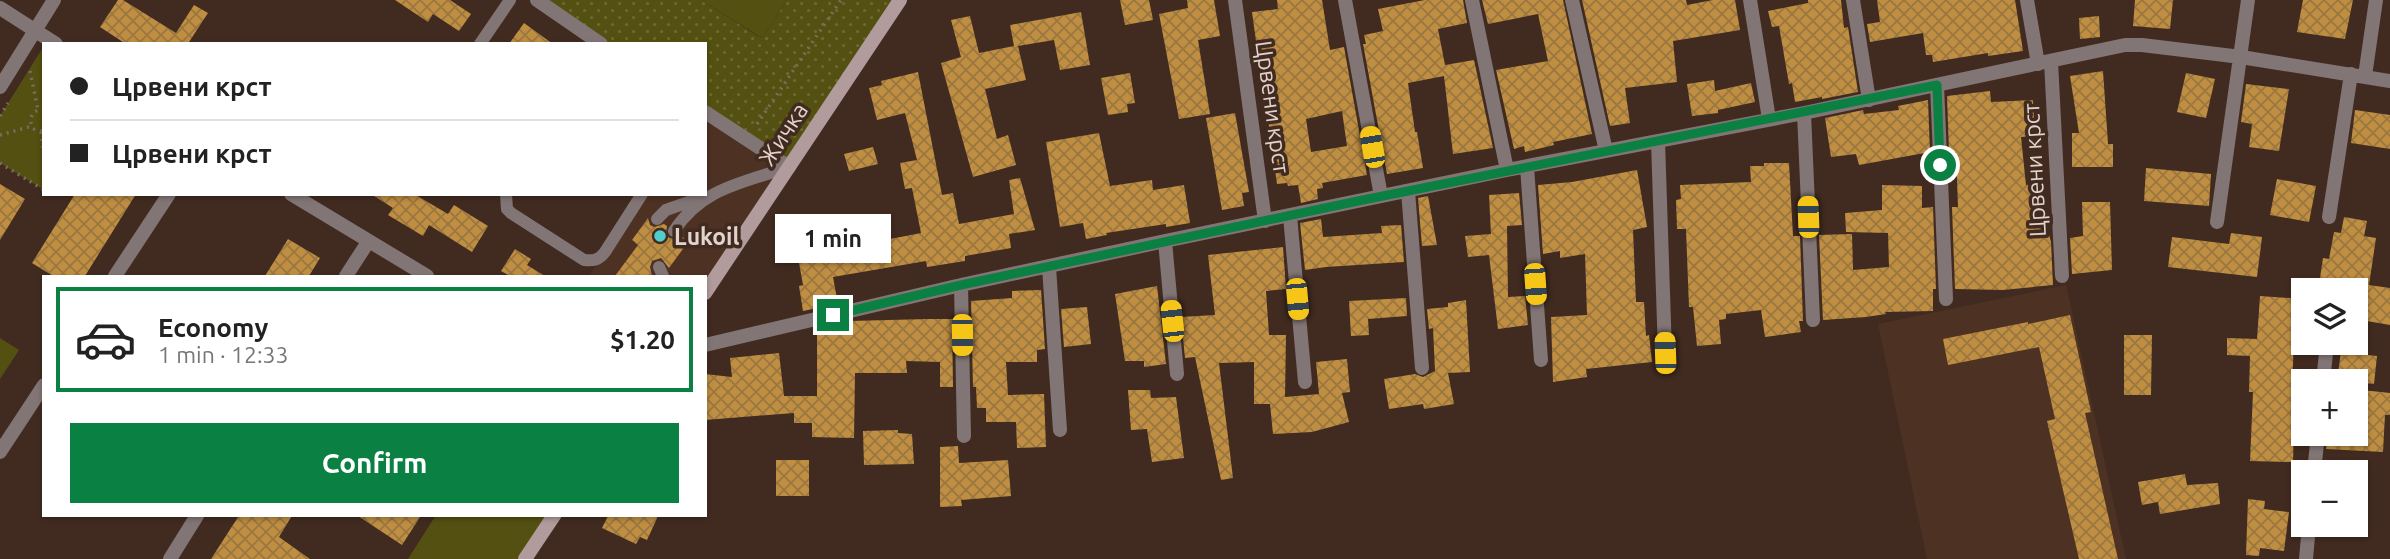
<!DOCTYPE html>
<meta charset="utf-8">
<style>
:root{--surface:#fff;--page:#f6f6f6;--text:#222;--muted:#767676;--line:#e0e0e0;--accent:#0b8043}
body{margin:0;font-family:Ubuntu,sans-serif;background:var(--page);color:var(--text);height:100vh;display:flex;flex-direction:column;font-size:26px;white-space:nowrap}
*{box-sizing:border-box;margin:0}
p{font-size:23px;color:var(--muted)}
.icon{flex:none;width:38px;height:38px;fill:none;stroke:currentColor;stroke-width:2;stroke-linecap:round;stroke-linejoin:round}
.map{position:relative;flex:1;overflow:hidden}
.sheet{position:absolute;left:42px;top:275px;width:665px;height:242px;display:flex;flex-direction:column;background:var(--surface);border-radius:0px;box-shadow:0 2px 5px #0004}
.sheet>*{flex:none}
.top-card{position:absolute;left:42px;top:42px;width:665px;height:154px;border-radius:0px;box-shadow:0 2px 5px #0004;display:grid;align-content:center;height:154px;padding:0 28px;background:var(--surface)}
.tools{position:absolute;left:2291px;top:278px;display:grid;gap:14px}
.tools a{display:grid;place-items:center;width:77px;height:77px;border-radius:0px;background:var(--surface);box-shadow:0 2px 5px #0004;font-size:35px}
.end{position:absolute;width:32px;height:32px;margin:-16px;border:9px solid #0b8043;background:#fff;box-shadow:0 0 0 4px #fff}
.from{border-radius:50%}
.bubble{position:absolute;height:49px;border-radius:0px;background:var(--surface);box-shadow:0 2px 5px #0004;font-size:23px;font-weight:600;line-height:49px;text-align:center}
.car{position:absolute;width:21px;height:42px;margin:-21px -10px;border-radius:9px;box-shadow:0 0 5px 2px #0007;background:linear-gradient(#f5c518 24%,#345 0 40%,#f5c518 0 76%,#345 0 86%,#f5c518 0)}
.top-card b{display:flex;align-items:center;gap:24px;height:66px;font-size:26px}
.top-card b+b{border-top:2px solid var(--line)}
.top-card i{width:18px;height:18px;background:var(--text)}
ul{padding:12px 0 0;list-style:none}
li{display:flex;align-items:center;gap:21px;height:105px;margin:0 14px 10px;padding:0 14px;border:4px solid transparent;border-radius:0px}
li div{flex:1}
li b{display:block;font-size:26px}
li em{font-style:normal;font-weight:600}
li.active{border-color:var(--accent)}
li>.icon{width:63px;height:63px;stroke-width:1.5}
.button{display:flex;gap:14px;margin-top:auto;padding:14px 28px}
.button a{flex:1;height:80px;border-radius:0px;background:var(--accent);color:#fff;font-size:28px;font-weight:600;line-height:80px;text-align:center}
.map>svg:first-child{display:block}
.built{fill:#4d3123}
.grass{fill:url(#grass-dots)}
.park{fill:#545011}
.building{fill:url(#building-cross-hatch);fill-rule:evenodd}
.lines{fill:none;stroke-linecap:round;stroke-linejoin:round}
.path{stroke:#7e6b62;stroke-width:3.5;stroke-dasharray:2 5;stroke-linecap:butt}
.lane{stroke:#827575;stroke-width:12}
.street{stroke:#827575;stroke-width:14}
.secondary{stroke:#b19b9c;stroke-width:14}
.route{stroke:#0b8043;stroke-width:9}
.poi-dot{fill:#52cdcd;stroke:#412b20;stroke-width:2.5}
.labels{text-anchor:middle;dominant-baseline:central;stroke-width:7;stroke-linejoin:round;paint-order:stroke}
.street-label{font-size:23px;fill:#e2d3cd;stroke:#412b20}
.poi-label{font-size:23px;font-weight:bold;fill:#e2d3cd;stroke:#412b20;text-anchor:start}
</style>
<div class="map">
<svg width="2390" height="559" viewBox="0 0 2390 559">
<defs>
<pattern id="grass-dots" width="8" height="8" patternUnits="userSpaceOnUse" patternTransform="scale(1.75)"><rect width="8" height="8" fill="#545011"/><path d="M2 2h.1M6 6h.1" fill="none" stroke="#6c6832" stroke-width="1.8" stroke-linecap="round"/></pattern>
<pattern id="building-cross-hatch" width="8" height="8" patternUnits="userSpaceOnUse" patternTransform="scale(1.75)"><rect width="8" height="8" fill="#bf8e41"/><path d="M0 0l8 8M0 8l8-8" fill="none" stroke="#9a7640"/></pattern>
</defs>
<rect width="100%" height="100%" fill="#412b20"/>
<path class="built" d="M705 112 789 167 705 293V276H589L642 194H705Z
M2066 285 2126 559H1927L1878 324Z"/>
<path class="grass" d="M537 0H701L758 36 763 37 787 0H900L789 167 705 112V44H601Z"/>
<path class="park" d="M701 0H787L763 37 759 36Z
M42 49 44 50V190L0 163V116Z
M0 338 19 350 0 379Z
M436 515H555L525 559H408Z"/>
<path class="building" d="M118 0H123L176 33 194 5 208 13 189 42 193 44H126L100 27Z
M395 0H450L471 14 459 31 433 14 428 22Z
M1120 0H1149L1153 20 1125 25Z
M1187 0H1214L1220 36 1198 40 1210 114 1179 119 1159 14 1188 8Z
M1277 0H1322L1330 50 1344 47 1367 175 1322 183 1323 188 1317 189 1318 199 1301 203 1298 185 1288 186 1287 183 1277 184 1267 112H1273L1270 95 1260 41H1256L1252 12 1278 9ZM1342 111 1347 146 1311 152 1306 119Z
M1425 0H1463L1467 23 1438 29 1445 65 1474 60 1493 148 1453 154 1444 76 1408 83 1415 132H1417L1423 168 1387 174 1363 44H1366L1364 35 1383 31 1378 9Z
M1482 0H1563L1592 134 1553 142 1554 145 1525 152 1524 146 1514 149 1496 70 1548 61 1538 14 1488 24Z
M1582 0H1686L1687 5 1713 0H1735L1740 30 1673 41 1677 82 1625 88 1630 123 1610 126Z
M1808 0H1841L1844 28 1848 27 1858 92 1822 99V97L1795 102 1792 83 1789 84 1779 26 1772 27 1768 11 1808 3Z
M1877 0H2015L2023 51 1988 56V53L1933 62 1932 55H1926L1923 33 1870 42 1867 24 1880 22Z
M2135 0H2173L2170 29 2133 26Z
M2303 0H2353L2345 39 2297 32Z
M1081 12 1090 65 1060 70 1054 40 1018 46 1026 80 985 89 997 139 1008 135 1016 165 973 177 941 63 961 57 951 20 970 16 979 53 1014 46 1010 25Z
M2099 16 2100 37 2080 39 2079 18Z
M524 23 553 44H509Z
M2103 71 2108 144H2113V167H2072V133H2079L2070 76Z
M918 72 942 195 953 193 959 224 1014 214 1009 180 1020 178 1035 230 1009 234 1011 248 965 256V261L927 267 926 261 833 277 838 304 803 311 799 286 803 285 799 263 838 256 833 224 881 216 885 240 921 233 912 188 905 189 900 163 917 160 905 113 877 120 869 88 882 85 881 81Z
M1130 73 1135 103 1127 104 1128 112 1108 115 1101 78Z
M2186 73 2215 79 2206 118 2177 112Z
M1714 80 1715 91 1751 83 1755 102 1718 110V113L1692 116 1687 84Z
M2246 84 2289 89 2279 151 2249 147 2252 124 2241 122Z
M1990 91 1991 102 2033 100 2035 136 2021 137 2026 185 2044 184 2045 232 2048 231 2051 242 2053 285 2003 290 1955 289 1952 207H1958L1956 152H1949L1947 96Z
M1928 100 1930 152 1859 165 1856 154 1831 157 1825 118 1863 110 1864 114 1899 110 1898 106Z
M2355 110 2390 115V149L2351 143Z
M1235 113 1249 192 1242 193 1244 206 1222 210 1206 118Z
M1099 133 1110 186 1152 180 1153 190 1184 185 1190 223 1166 227V224L1106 233 1107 235 1086 239 1083 223 1060 227 1046 142Z
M873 147 878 164 849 171 844 154Z
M1764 163H1789L1793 236H1800L1803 321H1799L1801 332 1765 337 1761 310 1726 314V319L1719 320 1721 344 1697 346 1693 307H1689L1686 229H1677L1676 200 1681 199 1680 185 1751 182 1750 166H1764Z
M2146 168 2211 174 2209 206 2144 201Z
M1637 170 1647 227 1633 230 1636 302H1644L1646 336 1649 335 1652 362 1586 369 1587 377 1553 382 1551 317 1587 315 1585 254 1560 258V251L1543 254 1538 185 1572 182Z
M2277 179 2316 186 2309 222 2270 215Z
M0 184 25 199 0 240Z
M1882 185 1922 186V208L1933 207 1936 289H1933V311L1885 312 1886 314 1866 317 1823 320 1819 235 1852 234 1853 270 1889 267 1888 233 1846 232 1845 213 1882 210Z
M1519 193 1522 225 1507 226 1508 297 1525 296 1528 325 1498 329 1489 255 1468 257 1465 236 1491 234 1489 195Z
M75 194H136L85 276H53L32 263Z
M371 194H414L448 214 454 205 488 226 472 252 429 225 423 236 388 215 393 208Z
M1428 196 1437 245 1422 246 1418 198Z
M2082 202H2110L2112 270 2072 274 2070 238 2083 236Z
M2344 217 2367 221 2364 236 2376 238 2369 285 2390 288V325L2361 320 2367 285 2320 278 2323 258 2329 259 2334 232 2341 233Z
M648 218 650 225 654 227 664 224 667 226 666 234 669 238 677 239 681 236 688 242 669 268 661 258 652 261 650 267 652 276H615L638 245 632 240Z
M1321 219 1323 237 1382 233 1381 226 1401 225 1404 262 1326 267 1305 270 1300 223Z
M2231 233 2262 237 2257 277 2168 267 2172 237 2229 244Z
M288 239 320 258 309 276H265Z
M1283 247 1286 289 1266 291 1269 335H1286L1285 397 1319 394 1316 362 1347 359 1350 392 1342 393 1349 422 1312 432 1273 434 1270 404H1254V362L1219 363 1233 478 1221 480 1195 357 1185 358 1181 317 1215 315 1208 255Z
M515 249 531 259 527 265 545 276H510L501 271Z
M1157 286 1166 364 1144 367V361H1125L1115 294Z
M1041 290 1045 349 1037 350V362H1006L1008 395 1044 394 1046 447 1017 448 1016 422H986V408H977L976 387H973L971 301 1012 298V291Z
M2260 296 2303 299V335L2294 334 2291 425H2294L2293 462 2250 461 2253 392H2249L2250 356 2227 355V338L2257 339Z
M1406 298 1407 316 1368 319 1369 335 1351 336 1349 301Z
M1466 300 1470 372 1448 373 1454 404 1424 409 1423 404 1389 409 1384 379 1415 374 1423 377 1435 371 1433 328 1429 329 1427 309 1448 307V303Z
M1087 307 1091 344 1064 347 1061 309Z
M2070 315 2091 412 2085 413 2118 559H2079L2047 421 2055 419 2039 347 1948 365 1943 339 2028 322V324Z
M928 319H952L953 387H940V362L906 361 907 373H855L854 438 812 437V423H794V413L705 420V374L732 377 730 358 779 353 784 396H817V329L849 321Z
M2124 335H2152L2151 395H2124Z
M2341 352 2377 356 2374 384 2337 380Z
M1128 390H1150L1151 398 1176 397 1184 458 1152 462 1147 429 1131 430Z
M2362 390 2390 393V415H2385L2383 452 2326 449 2328 434H2356V420H2359Z
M898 430V433L912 434 914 464 864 465 863 431Z
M958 446 959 463 1008 460 1011 496 961 500 962 506 940 507V447Z
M776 460H809V496H776Z
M2185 474 2187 485 2218 483 2220 504 2160 514 2158 502 2142 505 2138 482Z
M2248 499 2265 501 2264 509 2289 512 2284 551 2260 548 2259 556 2246 555Z
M240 514H293L279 537 310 559H211Z
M355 514H422L402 545Z
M609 514H659L647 540 640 537 636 544 602 528Z"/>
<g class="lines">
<path class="path" d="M30 71 38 110
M44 109C32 109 27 120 34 129L44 132
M0 116 8 103
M757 124 841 0
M41 132 44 158
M0 135 32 126
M0 163 44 190"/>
<path class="lane" d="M480 44 510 0
M506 194 507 209 511 213 584 260C594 261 599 260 605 252L642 194
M657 219 666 210 700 198
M674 231C702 188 742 183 789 167
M659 267 663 276"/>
<path class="street" d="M537 0 601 44
M1235 0 1265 221
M1345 0 1381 196
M1472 0 1507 170
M1572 0 1606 151
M1750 0 1769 119
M1853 0 1869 100
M2027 0 2038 64
M0 8 56 44
M2051 61 2062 276
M2365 76 2376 0
M1937 85 1946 299
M0 87 54 0
M705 112 789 167
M1804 113 1813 320
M1658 141 1665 353
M1527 167 1541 360
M1408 191 1422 368
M291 194 427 276
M1290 216 1305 382
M2329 217 2351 74
M2217 222 2248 0
M1165 241 1177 374
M1049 267 1060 430
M115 276 169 194
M346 276 368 242
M961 285 964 436
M705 345 961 285 1165 241 1507 170 1804 113 2125 45H2142L2241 57 2390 81
M2323 382 2327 343
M0 452 44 385
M2314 472 2318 434
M170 559 198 514
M2306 559 2309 525"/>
<path class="secondary" d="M705 293 900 0
M525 559 555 514"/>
</g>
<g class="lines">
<path class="route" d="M833 315 961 285 1358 201 1937 85 1940 165"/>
</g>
<circle class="poi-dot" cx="660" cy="236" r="7"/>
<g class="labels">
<g class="street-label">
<text transform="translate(1273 107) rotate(82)">Црвени крст</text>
<text transform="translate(783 134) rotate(-57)">Жичка</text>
<text transform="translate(2034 170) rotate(-93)">Црвени крст</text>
</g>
<g class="poi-label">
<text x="674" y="236">Lukoil</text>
</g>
</g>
</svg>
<div class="tools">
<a><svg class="icon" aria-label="layers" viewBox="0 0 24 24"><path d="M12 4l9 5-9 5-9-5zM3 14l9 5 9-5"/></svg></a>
<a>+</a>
<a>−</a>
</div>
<i class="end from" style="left:1940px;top:165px"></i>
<i class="end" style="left:833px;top:315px"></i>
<div class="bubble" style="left:775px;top:214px;width:116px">1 min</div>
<i class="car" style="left:1372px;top:147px;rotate:350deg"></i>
<i class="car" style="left:1808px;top:217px;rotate:358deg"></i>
<i class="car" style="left:1535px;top:284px;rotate:176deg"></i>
<i class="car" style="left:1297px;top:299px;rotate:175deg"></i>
<i class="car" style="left:1172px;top:321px;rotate:354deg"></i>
<i class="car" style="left:962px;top:335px;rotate:179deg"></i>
<i class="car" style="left:1665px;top:353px;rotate:358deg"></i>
<div class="top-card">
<b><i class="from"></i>Црвени крст</b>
<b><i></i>Црвени крст</b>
</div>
<section class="sheet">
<ul>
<li class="active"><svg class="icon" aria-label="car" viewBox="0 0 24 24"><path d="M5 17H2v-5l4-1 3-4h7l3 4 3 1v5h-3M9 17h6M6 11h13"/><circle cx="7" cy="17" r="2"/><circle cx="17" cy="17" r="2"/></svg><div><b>Economy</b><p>1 min · 12:33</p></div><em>$1.20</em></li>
</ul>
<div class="button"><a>Confirm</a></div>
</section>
</div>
